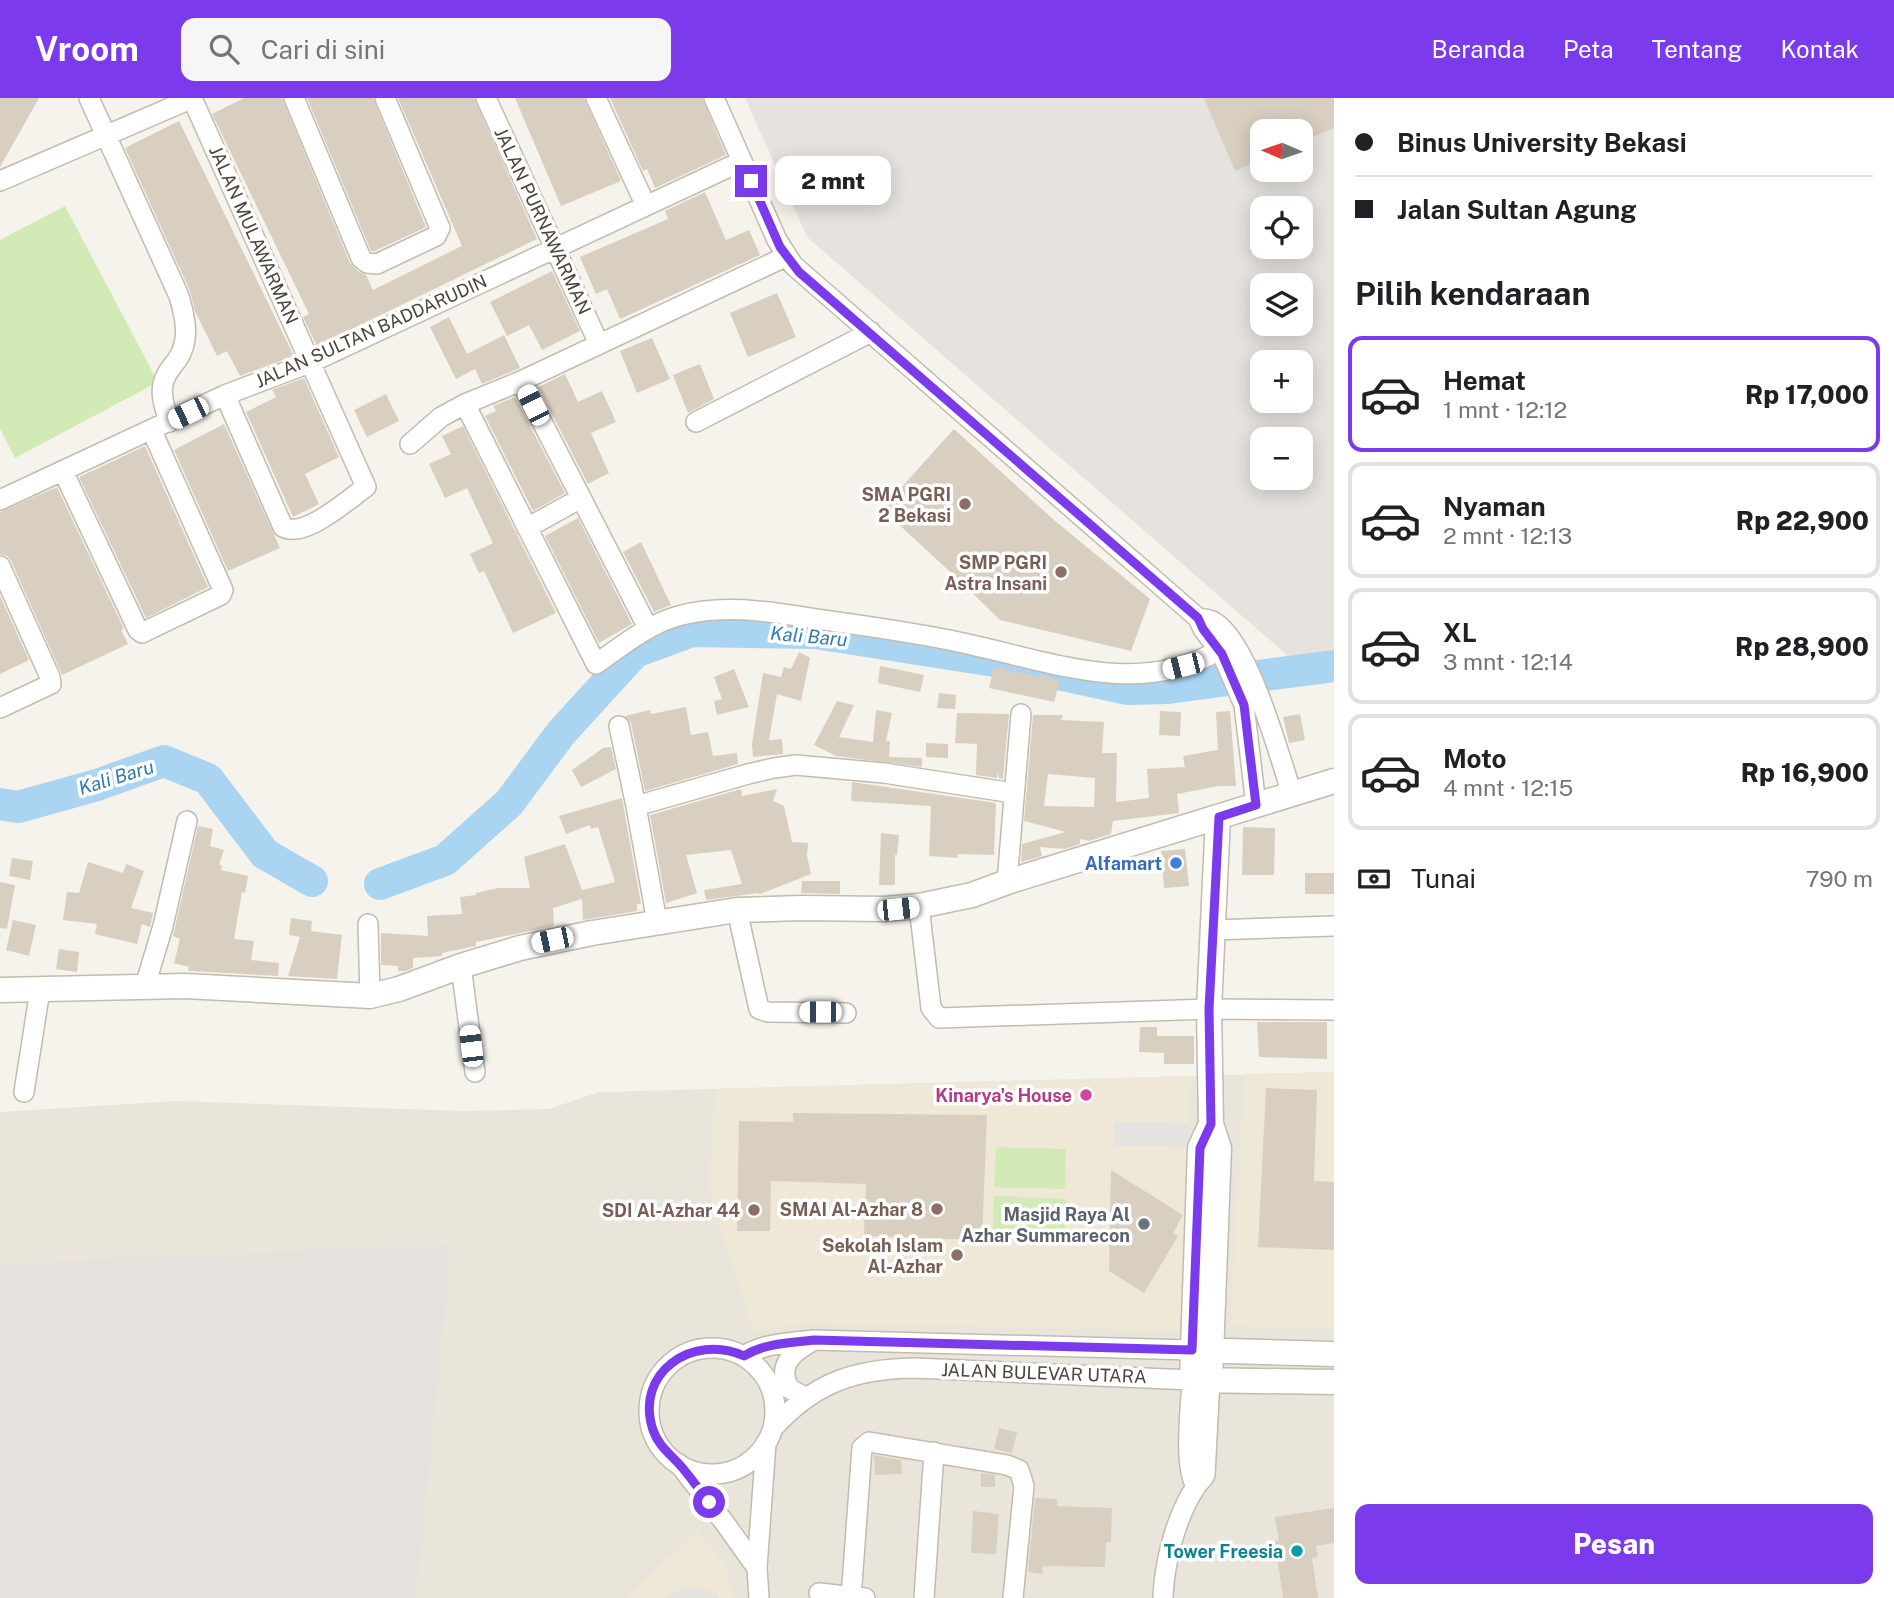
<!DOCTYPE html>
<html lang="id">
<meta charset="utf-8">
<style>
:root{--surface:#fff;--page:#f6f6f6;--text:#202124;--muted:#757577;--line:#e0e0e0;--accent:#7c3aed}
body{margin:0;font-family:"Public Sans",sans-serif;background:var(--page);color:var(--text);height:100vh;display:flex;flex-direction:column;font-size:26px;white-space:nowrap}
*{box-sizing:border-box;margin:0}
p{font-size:23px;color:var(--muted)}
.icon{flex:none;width:38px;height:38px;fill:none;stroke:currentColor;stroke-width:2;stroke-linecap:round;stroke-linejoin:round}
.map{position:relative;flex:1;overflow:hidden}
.sheet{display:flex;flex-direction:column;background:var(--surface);width:560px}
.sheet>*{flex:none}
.guide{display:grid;align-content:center;height:154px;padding:0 21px;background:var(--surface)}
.needle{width:46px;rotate:272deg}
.tools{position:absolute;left:1250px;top:21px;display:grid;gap:14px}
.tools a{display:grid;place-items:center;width:63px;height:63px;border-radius:14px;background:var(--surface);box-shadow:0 4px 18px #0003;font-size:35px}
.end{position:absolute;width:32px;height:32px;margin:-16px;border:9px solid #7c3aed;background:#fff;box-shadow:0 0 0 4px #fff}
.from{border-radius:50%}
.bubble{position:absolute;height:49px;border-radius:14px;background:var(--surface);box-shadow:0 4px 18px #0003;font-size:23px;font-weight:800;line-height:49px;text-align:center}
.car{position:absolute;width:21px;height:42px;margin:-21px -10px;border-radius:9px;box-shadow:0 0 5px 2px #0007;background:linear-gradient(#fff 24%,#345 0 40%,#fff 0 76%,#345 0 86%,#fff 0)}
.guide b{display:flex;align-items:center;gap:24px;height:66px;font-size:26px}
.guide b+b{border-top:2px solid var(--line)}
.guide i{width:18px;height:18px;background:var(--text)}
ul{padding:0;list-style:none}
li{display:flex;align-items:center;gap:21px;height:116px;margin:0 14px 10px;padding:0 7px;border:4px solid var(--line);border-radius:14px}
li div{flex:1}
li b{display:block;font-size:26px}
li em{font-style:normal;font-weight:800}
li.selected{border-color:var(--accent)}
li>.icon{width:63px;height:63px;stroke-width:1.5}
h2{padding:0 21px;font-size:32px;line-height:84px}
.pay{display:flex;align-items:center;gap:18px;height:77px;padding:0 21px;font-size:26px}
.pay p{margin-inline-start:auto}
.action{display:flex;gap:14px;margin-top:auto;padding:14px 21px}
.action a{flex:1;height:80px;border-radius:14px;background:var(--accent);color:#fff;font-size:28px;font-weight:800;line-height:80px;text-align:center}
header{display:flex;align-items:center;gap:42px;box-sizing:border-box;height:98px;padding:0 35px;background:var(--accent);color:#fff}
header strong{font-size:33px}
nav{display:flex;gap:38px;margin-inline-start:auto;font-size:24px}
.search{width:490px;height:63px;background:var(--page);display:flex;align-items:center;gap:18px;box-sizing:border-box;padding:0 24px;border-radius:14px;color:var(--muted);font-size:26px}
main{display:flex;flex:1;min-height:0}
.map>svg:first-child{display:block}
.residential{fill:#eae5da}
.industrial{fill:#e6e2dd;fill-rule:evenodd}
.education{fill:#efe8d6}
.green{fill:#d2eab5}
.parking{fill:#e5e3e0}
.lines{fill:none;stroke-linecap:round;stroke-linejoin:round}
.river{stroke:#a9d4f2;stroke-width:32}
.building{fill:#d8cfc1;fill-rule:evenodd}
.minor-casing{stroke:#c2bbae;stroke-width:22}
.tertiary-casing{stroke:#c2bbae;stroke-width:27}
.minor{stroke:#fff;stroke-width:19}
.tertiary{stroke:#fff;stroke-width:24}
.route{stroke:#7c3aed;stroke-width:9}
.education-dot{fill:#8d6e63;stroke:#fff;stroke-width:2.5}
.shop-dot{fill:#3f7fe0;stroke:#fff;stroke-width:2.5}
.hotel-dot{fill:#d1479c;stroke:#fff;stroke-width:2.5}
.worship-dot{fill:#6b7280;stroke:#fff;stroke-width:2.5}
.culture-dot{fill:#0f9aa8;stroke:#fff;stroke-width:2.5}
.labels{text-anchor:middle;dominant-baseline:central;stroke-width:7;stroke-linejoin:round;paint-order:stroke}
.street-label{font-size:18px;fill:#4b4439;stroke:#fff}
.education-label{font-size:18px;font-weight:bold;fill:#785e54;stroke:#fff;text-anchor:end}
.shop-label{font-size:18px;font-weight:bold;fill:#366cbe;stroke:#fff;text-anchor:end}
.hotel-label{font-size:18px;font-weight:bold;fill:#b23c85;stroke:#fff;text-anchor:end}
.worship-label{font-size:18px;font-weight:bold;fill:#5b616d;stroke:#fff;text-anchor:end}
.culture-label{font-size:18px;font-weight:bold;fill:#0d838f;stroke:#fff;text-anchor:end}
.water-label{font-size:19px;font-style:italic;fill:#2e7ab2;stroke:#fff}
</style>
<header>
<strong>Vroom</strong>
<div class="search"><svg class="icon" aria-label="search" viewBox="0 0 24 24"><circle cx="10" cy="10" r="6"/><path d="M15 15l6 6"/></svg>Cari di sini</div>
<nav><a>Beranda</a><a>Peta</a><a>Tentang</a><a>Kontak</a></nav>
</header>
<main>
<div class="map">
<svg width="1334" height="1500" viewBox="0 0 1334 1500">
<rect width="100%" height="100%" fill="#f6f3ec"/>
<path class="residential" d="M1334 974V1500H0V1014L176 1003 463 1013 549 1011 599 994Z"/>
<path class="industrial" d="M745 0H1334V558L1295 564 807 139ZM1262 33H1300V72H1262ZM1262 110H1300V149H1262ZM1262 187H1300V226H1262ZM1262 264H1300V303H1262ZM1262 341H1300V380H1262Z
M451 1147 416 1500H0V1166Z"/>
<path class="education" d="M1334 974V1231L1230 1228 1244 976Z
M1191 978 1181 1233 799 1225 753 1234 709 1090 715 991Z
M697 1432 725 1467 733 1500H626Z"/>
<path class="green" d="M65 108 158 284 15 360 0 331V142Z
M996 1049 1066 1051 1065 1091 994 1089Z
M994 1098 1066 1101 1065 1137 993 1134Z"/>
<path class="parking" d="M1114 1024 1189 1025V1049L1114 1048Z
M688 1489H700L718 1496 720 1500H665Z"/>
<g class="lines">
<path class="river" d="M0 706 18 709 97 687 164 663 208 681 265 756 312 783
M380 786 445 762 509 705 561 635 635 554 692 533 815 535 1007 565 1128 591 1168 590 1334 568"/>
</g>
<path class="building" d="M0 0H39L0 69Z
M244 0H282L350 165 359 174 366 177 373 192 462 148 398 0H474L537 141 317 248 303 219 309 216 212 16Z
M307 0H373L426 129 375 153H371Z
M515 0H584L621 83 561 108Z
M610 0H702L726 57 655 90 647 71 643 73Z
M1204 0H1334V30L1300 44V33H1262V61L1235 73Z
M179 23 294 258 240 278 227 253 217 258 195 213 190 193 125 50Z
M705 94 726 142 749 132 760 157 620 221 607 191 596 196 580 159 668 121 665 113Z
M552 173 580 233 542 252 529 227 507 238 490 204Z
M777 195 796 239 748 259 730 215Z
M449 219 467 256 504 237 520 270 482 286 475 271 456 281 430 229Z
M652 240 670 281 637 295 620 253Z
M700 266 714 301 688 315 673 277Z
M565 276 578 304 602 293 616 324 591 335 609 375 588 386 538 289Z
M304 280 339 359 305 376 319 406 293 419 246 314 276 299 272 292Z
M386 296 399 323 367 339 354 312Z
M515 299 565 395 533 413 485 318 496 313 493 308Z
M224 326 280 450 228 473 174 352Z
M463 328 556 515 513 535 484 473 479 475 470 456 493 445 467 390 445 400 429 366 451 356 442 338Z
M954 331 1054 422 1150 501 1131 553 1000 522 961 484 882 411Z
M145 348 208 489 146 520 79 379Z
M57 389 124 531 121 532 128 546 62 577 11 463 7 458 0 456V414Z
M578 420 632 526 599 545 545 438Z
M641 444 671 507 654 514 623 454Z
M0 498 29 562 0 576Z
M799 554 810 560 801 603 777 596 769 642 782 641 783 656 753 659 752 646 763 575 781 579 784 569 791 571Z
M880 568 924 577 920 594 878 585Z
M994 569 1040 579 1041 577 1060 583 1054 604 989 590Z
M734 571 749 609 717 617 714 603 722 601 714 579Z
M939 595 956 597 955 611 937 610Z
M837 603 854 607 839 639 873 644 876 612 892 615 886 643H890L889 659 922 660V669L836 658 814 647Z
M686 609 691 637 708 634 713 658 737 655 738 666 645 693 631 625 625 618 650 612 651 616Z
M1160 613 1181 614 1180 638 1159 637Z
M1230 613 1236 688H1219L1177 696 1179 715 1113 723 1111 736 1089 743 1080 741V746L1065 751 1040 749 1042 758 1021 764 1022 746 1066 734 1024 723 1033 617H1063L1061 622 1104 624 1102 655H1117L1116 704 1149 700 1147 671 1185 669 1183 658 1218 652 1216 614ZM1048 676 1095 680 1094 709 1044 708Z
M957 615 1009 616 1003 681 999 680 997 675V680L976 677 977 646 955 645Z
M1300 616 1305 642 1289 645 1283 619Z
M926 645 948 646V660L926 659Z
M611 649 616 671 581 689 572 672 603 650Z
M852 684 996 705 994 757 958 756V760L929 758 931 708 851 703Z
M741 691 742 698 777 691 773 703 784 708 792 744 808 745 807 758 811 776 760 796 758 795 706 802 704 792 742 786 731 752 686 757 697 795 666 805 650 717Z
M622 700 641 806H637V813L583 822 582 801 553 810 554 828 476 844V848L442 855V858L413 860V870L405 873H398V868L381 867V835L428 838 427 818 462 816 460 799 476 797V795L498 790H530L524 759 565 746 582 792 615 784 598 729 591 731 590 727 566 736 559 718Z
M198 728 213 731 210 748 224 752 219 767H222L221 772 248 778 245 795 242 794 234 841 254 843 251 862 279 865 278 878 190 873H188L189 869 174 865 180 841 173 838Z
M1243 729 1275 730 1274 777H1242Z
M881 735 899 737 897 757H895V787H879Z
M1185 751 1189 788 1164 790 1161 753Z
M12 760 33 763 30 782 9 778Z
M88 764 123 775 126 766 144 773 131 810 153 815 150 829 142 826 137 846 95 836 97 826 63 822 67 794 79 795Z
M1305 775H1334V796H1305Z
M802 783H840V796L801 795Z
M0 784 15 787 7 831 0 830Z
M291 820 312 823 311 833 342 837 337 881 288 878 300 839 289 837Z
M13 822 36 827 29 858 6 852Z
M59 851 79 854 77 874 56 871Z
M1257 924H1327V961L1259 959Z
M1140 929H1157V938H1194V966H1164V955L1139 954Z
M1266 990 1317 992 1314 1083 1334 1084V1152L1258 1149Z
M793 1015 987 1017 982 1142 864 1138 866 1086 771 1083 770 1133H737L739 1023 793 1024Z
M1111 1072 1183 1117 1173 1135 1178 1138 1144 1195 1109 1173Z
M999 1330 1017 1334 1012 1355 994 1351Z
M874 1357 901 1362 902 1376 875 1377Z
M981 1375 995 1377V1389H981Z
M1035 1400 1057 1401V1408L1112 1410 1111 1444H1106L1105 1469 1043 1468 1042 1476 1028 1474Z
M1334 1410V1445L1316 1448 1318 1459 1312 1460 1318 1500H1283L1275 1443H1279L1275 1419Z
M973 1413 999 1416 996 1456 971 1455Z"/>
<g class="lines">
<defs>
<path id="minor" d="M89 0 179 198C185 219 191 242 177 262 171 270 165 276 163 286 160 299 166 312 169 324
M192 0 366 389C347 402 305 441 283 429L225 297
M294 0 361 160 367 165 377 166 436 138 440 130 385 0
M486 0 599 246
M596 0 646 108
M714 0 777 142 793 167 1198 520
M0 83 193 0
M521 283 648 530
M465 306 596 566C622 548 647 527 678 518 729 504 780 516 831 523 878 530 925 536 972 547 1054 565 1141 599 1219 552
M696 324 871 234
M410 346 441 319 465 306 521 283 787 158
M63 373 138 532 142 535 146 533 221 497 223 492 152 333
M0 402 225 297 312 264 742 63
M527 430 581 400
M0 468 50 579 51 586 0 610
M619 628 636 708 657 824
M1256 707 1244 607 1222 556 1203 531 1198 520C1203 521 1210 521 1214 524 1249 545 1279 657 1292 696
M636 708 748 676 774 670 796 667 884 675 1013 695
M1007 784 1021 616
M919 808 931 910 939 920 1209 911 1334 912
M737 812 759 911 768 914 846 915
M368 826 370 898
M1213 832 1334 828
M461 868 475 974
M145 888 163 828 187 723
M24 994 40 892
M649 1313a63 63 0 1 1 126 0a63 63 0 1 1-126 0Z
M744 1258C764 1245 790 1245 814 1242L1192 1252
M805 1299 790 1291C776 1269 792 1254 811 1244
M773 1330C814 1285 854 1271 914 1270L1192 1282C1191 1307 1183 1368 1196 1388
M679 1366 724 1424 757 1470 766 1345
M757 1470 759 1500
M819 1495 865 1500
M851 1500 862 1350 869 1344 1007 1367 1019 1372 1024 1388 1013 1500
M924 1500 934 1354
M1163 1500C1164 1465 1176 1419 1195 1390 1198 1385 1202 1382 1205 1377L1210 1282"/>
<path id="tertiary" d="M0 892 185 888 370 898 399 891 461 868 520 850 592 835 737 812 802 810 884 811 919 808 972 797 1007 784 1334 683
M1211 1026 1200 1050 1192 1282 1334 1284
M1196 1252 1334 1256
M1210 1282 1219 1050 1211 1026 1209 911 1218 719"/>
</defs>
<use href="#minor" class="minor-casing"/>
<use href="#tertiary" class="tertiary-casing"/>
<use href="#minor" class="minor"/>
<use href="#tertiary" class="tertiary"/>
</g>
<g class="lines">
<path class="route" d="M709 1404C699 1392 690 1378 679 1366 669 1355 658 1347 653 1332 634 1275 692 1235 744 1258 764 1245 790 1245 814 1242L1192 1252 1200 1050 1211 1026 1209 911 1219 719 1256 707 1244 607 1222 556 1203 531 1198 520 799 174 780 149 751 83"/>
</g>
<g class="education-dot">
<circle cx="965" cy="406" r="7"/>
<circle cx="1061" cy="474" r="7"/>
<circle cx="937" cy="1111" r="7"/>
<circle cx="754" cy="1112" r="7"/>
<circle cx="957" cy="1157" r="7"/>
</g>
<circle class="shop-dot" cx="1176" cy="765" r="7"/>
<circle class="hotel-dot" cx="1086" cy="997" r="7"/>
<circle class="worship-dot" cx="1144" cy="1126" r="7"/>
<circle class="culture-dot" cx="1297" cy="1453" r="7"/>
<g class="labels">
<g class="street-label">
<text transform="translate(543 123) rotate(65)">JALAN PURNAWARMAN</text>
<text transform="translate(254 137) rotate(66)">JALAN MULAWARMAN</text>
<text transform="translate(371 233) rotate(-24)">JALAN SULTAN BADDARUDIN</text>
<text transform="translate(1044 1275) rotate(2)">JALAN BULEVAR UTARA</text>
</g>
<g class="education-label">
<text x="951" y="396">SMA PGRI<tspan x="951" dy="21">2 Bekasi</tspan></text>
<text x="1047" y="464">SMP PGRI<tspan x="1047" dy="21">Astra Insani</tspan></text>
<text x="923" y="1111">SMAI Al-Azhar 8</text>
<text x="740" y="1112">SDI Al-Azhar 44</text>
<text x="943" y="1147">Sekolah Islam<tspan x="943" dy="21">Al-Azhar</tspan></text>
</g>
<g class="shop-label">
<text x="1162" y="765">Alfamart</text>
</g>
<g class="hotel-label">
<text x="1072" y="997">Kinarya's House</text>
</g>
<g class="worship-label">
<text x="1130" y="1116">Masjid Raya Al<tspan x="1130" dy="21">Azhar Summarecon</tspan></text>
</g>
<g class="culture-label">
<text x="1283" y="1453">Tower Freesia</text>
</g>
<g class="water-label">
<text transform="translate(809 538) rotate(5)">Kali Baru</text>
<text transform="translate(116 679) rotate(-17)">Kali Baru</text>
</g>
</g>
</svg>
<div class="tools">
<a><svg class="needle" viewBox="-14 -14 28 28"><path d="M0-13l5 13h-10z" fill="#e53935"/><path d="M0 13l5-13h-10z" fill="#757577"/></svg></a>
<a><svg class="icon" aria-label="locate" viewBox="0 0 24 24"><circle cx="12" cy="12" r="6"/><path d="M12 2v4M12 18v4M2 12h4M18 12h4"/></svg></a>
<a><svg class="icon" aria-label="layers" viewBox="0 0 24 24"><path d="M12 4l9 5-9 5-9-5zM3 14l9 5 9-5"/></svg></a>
<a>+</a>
<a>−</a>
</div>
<i class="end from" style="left:709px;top:1404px"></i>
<i class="end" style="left:751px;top:83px"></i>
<div class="bubble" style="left:775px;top:58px;width:116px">2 mnt</div>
<i class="car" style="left:533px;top:307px;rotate:333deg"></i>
<i class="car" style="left:188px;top:315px;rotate:244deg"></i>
<i class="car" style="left:1183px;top:568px;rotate:256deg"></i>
<i class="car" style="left:898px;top:811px;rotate:84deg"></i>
<i class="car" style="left:552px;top:842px;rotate:258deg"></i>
<i class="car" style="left:820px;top:914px;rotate:270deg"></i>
<i class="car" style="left:471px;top:948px;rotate:353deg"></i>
</div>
<section class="sheet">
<div class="guide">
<b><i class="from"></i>Binus University Bekasi</b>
<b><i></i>Jalan Sultan Agung</b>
</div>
<h2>Pilih kendaraan</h2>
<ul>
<li class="selected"><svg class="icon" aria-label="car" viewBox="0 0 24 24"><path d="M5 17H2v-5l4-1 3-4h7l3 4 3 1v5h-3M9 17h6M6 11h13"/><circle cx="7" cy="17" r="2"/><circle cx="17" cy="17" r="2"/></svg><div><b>Hemat</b><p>1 mnt · 12:12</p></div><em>Rp 17,000</em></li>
<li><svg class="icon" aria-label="car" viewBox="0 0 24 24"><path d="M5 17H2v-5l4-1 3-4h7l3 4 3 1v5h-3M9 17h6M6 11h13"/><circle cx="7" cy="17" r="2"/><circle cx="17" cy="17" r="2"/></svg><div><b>Nyaman</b><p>2 mnt · 12:13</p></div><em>Rp 22,900</em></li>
<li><svg class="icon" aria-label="car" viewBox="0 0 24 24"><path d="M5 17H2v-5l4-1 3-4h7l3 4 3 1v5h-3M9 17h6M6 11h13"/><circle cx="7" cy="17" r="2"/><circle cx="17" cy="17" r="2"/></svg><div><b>XL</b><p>3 mnt · 12:14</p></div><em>Rp 28,900</em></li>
<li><svg class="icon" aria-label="car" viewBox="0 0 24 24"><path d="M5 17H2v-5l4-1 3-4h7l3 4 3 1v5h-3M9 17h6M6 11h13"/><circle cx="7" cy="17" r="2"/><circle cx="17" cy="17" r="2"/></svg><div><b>Moto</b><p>4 mnt · 12:15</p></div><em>Rp 16,900</em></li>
</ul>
<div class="pay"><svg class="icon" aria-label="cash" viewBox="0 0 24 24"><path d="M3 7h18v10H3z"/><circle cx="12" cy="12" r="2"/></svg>Tunai<p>790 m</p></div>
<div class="action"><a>Pesan</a></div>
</section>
</main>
